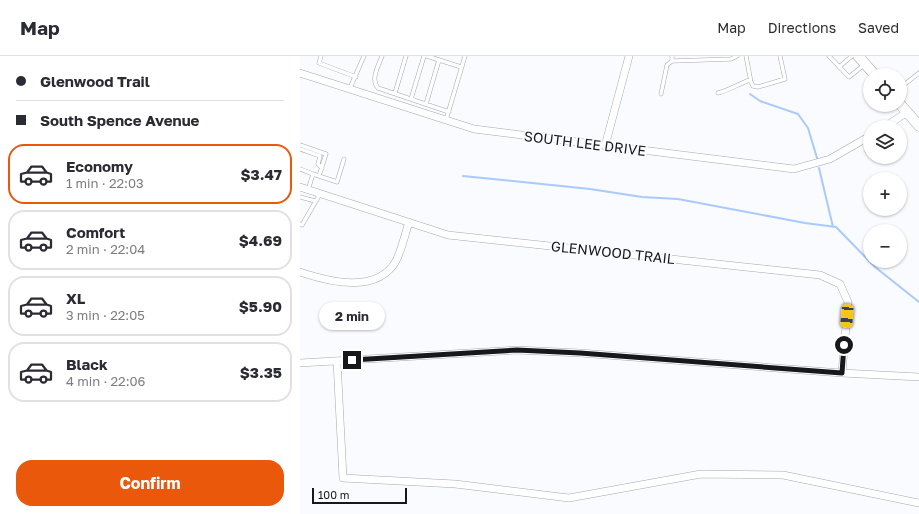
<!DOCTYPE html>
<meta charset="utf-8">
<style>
:root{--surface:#fff;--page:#f2f2f3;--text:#2b2b33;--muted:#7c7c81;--line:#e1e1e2;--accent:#ea580c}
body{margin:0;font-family:"Golos Text",sans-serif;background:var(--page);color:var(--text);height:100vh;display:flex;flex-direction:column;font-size:15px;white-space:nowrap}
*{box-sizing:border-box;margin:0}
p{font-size:13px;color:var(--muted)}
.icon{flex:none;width:22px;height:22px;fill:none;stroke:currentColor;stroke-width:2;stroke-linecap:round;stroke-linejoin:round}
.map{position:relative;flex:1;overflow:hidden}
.side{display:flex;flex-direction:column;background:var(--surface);width:300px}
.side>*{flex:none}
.hud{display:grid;align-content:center;height:88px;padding:0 16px;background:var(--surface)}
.tools{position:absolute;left:563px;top:12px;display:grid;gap:8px}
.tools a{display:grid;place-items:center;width:44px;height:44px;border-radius:50%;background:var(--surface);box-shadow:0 1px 3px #0004;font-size:20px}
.scale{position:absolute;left:12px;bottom:10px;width:95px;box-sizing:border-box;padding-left:4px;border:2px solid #17181b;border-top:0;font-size:11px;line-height:14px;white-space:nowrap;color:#17181b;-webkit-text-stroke:3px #f9fbfe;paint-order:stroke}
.end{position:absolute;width:18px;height:18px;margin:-9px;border:5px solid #17181b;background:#fff;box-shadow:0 0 0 2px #fff}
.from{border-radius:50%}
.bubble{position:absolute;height:28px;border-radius:14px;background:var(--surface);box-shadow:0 1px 3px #0004;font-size:13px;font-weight:700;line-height:28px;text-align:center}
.car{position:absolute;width:12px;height:24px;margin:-12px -6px;border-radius:5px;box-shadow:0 0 3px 1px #0007;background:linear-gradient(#f5c518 24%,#345 0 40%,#f5c518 0 76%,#345 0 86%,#f5c518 0)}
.hud b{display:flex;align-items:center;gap:14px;height:38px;font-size:15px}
.hud b+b{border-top:1px solid var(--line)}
.hud i{width:10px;height:10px;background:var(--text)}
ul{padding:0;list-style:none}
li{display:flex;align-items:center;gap:12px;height:60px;margin:0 8px 6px;padding:0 8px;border:2px solid var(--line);border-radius:16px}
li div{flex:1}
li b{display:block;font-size:15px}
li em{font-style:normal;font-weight:700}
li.on{border-color:var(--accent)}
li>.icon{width:36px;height:36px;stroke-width:1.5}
.cta{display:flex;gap:8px;margin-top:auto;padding:8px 16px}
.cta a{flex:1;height:46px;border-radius:16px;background:var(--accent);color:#fff;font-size:16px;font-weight:700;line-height:46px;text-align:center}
header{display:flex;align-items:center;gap:24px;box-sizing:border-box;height:56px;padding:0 20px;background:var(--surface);border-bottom:1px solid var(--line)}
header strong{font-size:19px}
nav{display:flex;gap:22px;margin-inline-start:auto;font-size:14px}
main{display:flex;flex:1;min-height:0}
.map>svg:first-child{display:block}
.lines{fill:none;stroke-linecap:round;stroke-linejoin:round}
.stream{stroke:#a9cafa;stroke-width:2}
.lane-casing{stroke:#a4a8af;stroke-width:4.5}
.street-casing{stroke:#a4a8af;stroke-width:8}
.secondary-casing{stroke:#a4a8af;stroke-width:11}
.lane{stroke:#fff;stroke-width:3.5}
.street{stroke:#fff;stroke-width:7}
.secondary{stroke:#fff;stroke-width:10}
.route{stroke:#17181b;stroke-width:5}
.labels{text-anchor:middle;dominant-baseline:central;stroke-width:4;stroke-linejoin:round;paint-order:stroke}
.street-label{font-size:14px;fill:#17181b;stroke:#f9fbfe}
</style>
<header>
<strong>Map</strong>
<nav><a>Map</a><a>Directions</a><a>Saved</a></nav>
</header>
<main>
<section class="side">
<div class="hud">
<b><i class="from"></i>Glenwood Trail</b>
<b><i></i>South Spence Avenue</b>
</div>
<ul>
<li class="on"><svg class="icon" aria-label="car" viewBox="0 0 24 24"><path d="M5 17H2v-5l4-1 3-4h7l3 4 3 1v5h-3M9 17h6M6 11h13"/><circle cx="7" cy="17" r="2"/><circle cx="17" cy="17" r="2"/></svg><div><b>Economy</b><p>1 min · 22:03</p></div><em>$3.47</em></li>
<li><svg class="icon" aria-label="car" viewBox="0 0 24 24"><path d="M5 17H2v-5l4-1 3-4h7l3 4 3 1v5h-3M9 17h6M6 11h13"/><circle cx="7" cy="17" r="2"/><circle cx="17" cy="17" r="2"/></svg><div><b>Comfort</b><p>2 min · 22:04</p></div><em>$4.69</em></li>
<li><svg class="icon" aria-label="car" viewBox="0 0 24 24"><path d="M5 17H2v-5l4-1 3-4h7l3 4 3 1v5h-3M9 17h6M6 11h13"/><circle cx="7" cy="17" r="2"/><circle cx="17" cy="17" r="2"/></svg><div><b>XL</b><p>3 min · 22:05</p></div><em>$5.90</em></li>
<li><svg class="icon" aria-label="car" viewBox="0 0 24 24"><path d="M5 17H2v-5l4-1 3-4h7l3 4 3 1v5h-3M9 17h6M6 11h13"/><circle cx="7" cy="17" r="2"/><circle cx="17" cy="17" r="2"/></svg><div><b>Black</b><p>4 min · 22:06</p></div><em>$3.35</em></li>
</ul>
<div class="cta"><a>Confirm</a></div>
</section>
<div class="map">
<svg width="619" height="458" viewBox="0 0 619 458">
<rect width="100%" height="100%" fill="#f9fbfe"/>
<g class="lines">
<path class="stream" d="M450 38 460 45 498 58 508 72 517 102
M519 112 533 171
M163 120 290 133 342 141 378 143 505 167 536 171 575 211 619 246"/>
<defs>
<path id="lane" d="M21 0 19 7 56 21
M82 0C79 9 70 23 78 32L149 56
M127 0 161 11
M372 0V5L431 3 437 0
M446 0 451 26 453 30 458 31 485 23 480 0
M529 0 549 21 564 9
M539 11 552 0
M50 32 64 0
M600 32 619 17
M95 37 106 0
M418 37C430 34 438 28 450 24
M361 38 367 9 372 5
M111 43 124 0
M126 48 139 4
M146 64 165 0
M0 89 26 98 19 120
M0 93 20 100 18 108 22 112
M567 95 570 93
M0 113 13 118 8 134
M13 118 37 126 44 103
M0 141 15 145
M0 168 2 169 20 138"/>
<path id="street" d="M0 17 174 73 494 113 530 103 570 80
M585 71 607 56
M305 90 329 0
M0 131 148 179 520 219 540 228 548 246 542 317
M0 216C30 226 77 238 96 205 102 193 105 178 109 166
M37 305 43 422 155 428 269 442 401 418 483 419 619 447
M0 307 217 294 280 297 542 317 619 321"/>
<path id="secondary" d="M558 0 575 19
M600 48 619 70"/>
</defs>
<use href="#lane" class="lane-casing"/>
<use href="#street" class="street-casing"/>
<use href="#secondary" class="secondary-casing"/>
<use href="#lane" class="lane"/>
<use href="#street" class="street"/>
<use href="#secondary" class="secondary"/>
</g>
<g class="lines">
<path class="route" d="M52 304 217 294 280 297 542 317 544 289"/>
</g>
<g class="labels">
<g class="street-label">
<text transform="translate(285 87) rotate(7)">SOUTH LEE DRIVE</text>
<text transform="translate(313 196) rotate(6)">GLENWOOD TRAIL</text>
</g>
</g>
</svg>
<div class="tools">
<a><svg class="icon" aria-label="locate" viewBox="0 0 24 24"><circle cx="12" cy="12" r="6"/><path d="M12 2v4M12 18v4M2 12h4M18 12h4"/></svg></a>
<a><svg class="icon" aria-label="layers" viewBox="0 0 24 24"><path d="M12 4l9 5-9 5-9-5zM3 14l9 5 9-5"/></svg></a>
<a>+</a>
<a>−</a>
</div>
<div class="scale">100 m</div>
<i class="end from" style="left:544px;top:289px"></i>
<i class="end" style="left:52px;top:304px"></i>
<div class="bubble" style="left:19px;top:246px;width:66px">2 min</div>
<i class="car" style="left:547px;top:260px;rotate:185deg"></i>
</div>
</main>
